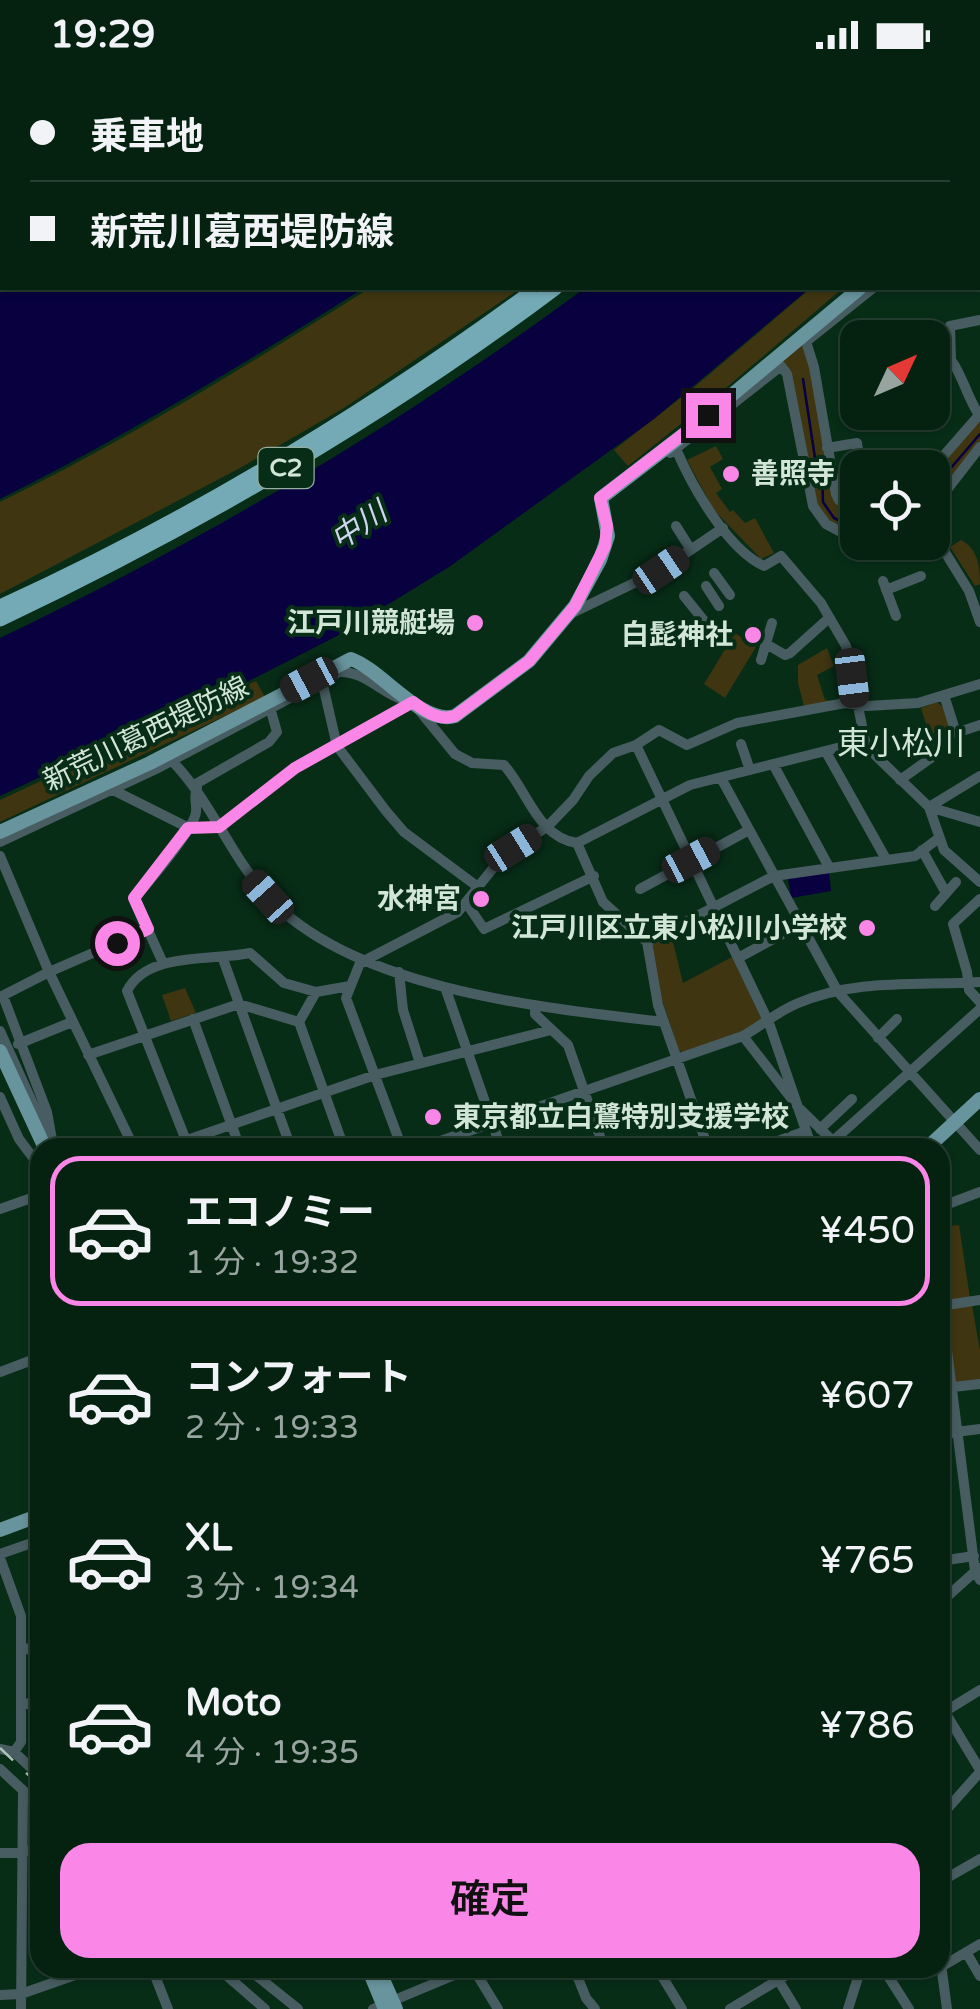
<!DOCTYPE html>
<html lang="ja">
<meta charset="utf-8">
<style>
:root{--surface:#052211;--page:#0e2a1a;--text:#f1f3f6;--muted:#97a49f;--line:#263f31;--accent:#fa87e7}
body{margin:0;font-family:"Varela Round","Noto Sans JP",sans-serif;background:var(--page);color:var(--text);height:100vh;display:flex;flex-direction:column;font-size:38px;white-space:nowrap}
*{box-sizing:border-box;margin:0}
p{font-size:32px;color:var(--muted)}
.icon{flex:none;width:55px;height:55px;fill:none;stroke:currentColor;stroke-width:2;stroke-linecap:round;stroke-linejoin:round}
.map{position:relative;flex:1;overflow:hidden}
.drawer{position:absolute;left:30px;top:1068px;width:920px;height:840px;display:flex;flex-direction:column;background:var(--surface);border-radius:30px;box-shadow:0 2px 8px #0004,0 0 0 2px var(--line)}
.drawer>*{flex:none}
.hud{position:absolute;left:0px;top:0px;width:980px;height:220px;box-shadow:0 2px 8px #0004,0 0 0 2px var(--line);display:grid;align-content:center;height:220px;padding:0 30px;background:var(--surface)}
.needle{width:65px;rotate:46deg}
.fabs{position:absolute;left:840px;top:250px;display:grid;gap:20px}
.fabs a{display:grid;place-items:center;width:110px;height:110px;border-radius:20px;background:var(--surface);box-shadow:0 2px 8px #0004,0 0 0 2px var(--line);font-size:50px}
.end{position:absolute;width:45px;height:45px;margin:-22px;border:12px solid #fa87e7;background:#111;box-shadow:0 0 0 5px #111}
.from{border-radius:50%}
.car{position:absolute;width:30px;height:60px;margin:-30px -15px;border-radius:12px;box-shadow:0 0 8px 2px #0007;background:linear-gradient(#222 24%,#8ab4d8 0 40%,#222 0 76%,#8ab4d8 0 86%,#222 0)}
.hud b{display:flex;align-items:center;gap:35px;height:95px;font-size:38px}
.hud b+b{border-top:2px solid var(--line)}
.hud i{width:25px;height:25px;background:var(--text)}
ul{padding:18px 0 0;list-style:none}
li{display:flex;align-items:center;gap:30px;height:150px;margin:0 20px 15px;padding:0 10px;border:5px solid transparent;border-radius:30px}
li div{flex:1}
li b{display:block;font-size:38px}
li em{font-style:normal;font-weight:600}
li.selected{border-color:var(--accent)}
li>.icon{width:90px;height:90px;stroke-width:1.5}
.action{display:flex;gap:20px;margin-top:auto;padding:20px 30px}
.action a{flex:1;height:115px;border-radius:30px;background:var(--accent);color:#111;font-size:40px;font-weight:600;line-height:115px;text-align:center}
.status{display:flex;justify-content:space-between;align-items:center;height:70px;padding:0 50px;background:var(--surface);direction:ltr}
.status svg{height:28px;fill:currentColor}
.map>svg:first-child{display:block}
.green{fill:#3f3511}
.water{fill:#08003f}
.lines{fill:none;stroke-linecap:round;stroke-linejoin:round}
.stream{stroke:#08003f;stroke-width:2.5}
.minor{stroke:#485d62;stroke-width:10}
.major{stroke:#68949e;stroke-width:14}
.highway{stroke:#74aab6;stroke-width:15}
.rail{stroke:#acc4b3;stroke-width:2.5;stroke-dasharray:18 18;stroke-linecap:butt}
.route{stroke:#fa87e7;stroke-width:12}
.poi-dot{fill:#fa87e7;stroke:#072d17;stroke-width:4}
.labels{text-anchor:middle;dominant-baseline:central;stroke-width:8;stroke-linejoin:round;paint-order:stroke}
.shield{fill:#072d17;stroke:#95ae9d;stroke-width:2.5}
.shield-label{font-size:25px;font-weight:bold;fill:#d2e6d7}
.poi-label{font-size:28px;font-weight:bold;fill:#d2e6d7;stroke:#072d17;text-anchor:end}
.street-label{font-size:28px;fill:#d2e6d7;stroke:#072d17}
.water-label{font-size:30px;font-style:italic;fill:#cfd5ee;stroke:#072d17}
.quarter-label{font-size:32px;fill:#d2e6d7;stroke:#072d17}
</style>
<div class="status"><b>19:29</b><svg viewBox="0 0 49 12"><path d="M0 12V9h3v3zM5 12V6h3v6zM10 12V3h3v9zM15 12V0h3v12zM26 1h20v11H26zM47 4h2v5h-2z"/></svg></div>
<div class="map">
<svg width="980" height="1939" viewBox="0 0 980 1939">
<rect width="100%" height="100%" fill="#072d17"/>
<path class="green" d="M370 218H521L344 338 240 398 0 524V432C129 369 249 294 370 218Z
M811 218H843L727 317 628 396 614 380 692 319Z
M804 273 811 294 835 428 857 449V469L827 453 816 435 791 304 783 290Z
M980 348V374L933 435V406Z
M716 376 723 389 710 397 722 419 716 423 730 442 733 440 745 453 755 448 774 483 761 489 713 439 687 390Z
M961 470C978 479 980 496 980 514L975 516 950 477Z
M735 563 756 577 725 628 704 614Z
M827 578 834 596 817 605 825 630 832 631 804 636 798 613V595Z
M256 611 265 627 0 752V730Z
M937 632 942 636 954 668 933 676 921 638Z
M671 864 683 913 732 887 762 950 744 962 683 982 679 981 660 924 652 878 653 873Z
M185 918 196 943 171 951 162 925Z
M959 1155 970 1228 944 1232 940 1157Z
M972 1235 980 1281V1311L956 1314 946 1239Z"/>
<path class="water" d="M0 0H642L2 2V218H364C245 293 126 366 0 429Z
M585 218H810L654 349 449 497 335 567 198 637 132 664 0 726V568C207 469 401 354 585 218Z
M829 803 831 821 791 828 788 808Z"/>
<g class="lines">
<path class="stream" d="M803 309 815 388 822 403 823 432 834 448 858 459
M932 420 980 364"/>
<path class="minor" d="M978 121 980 119
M978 170 980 167
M804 265 814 297 836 424 839 430 858 445
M808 270 873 218
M979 345C967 327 962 304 951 290L950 256 980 250
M827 378 857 373 861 398
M676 379C692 416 727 479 764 496L781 486 821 533 846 576 865 671 876 686 929 737 944 780 980 812
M670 383 781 296 787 304 813 436 826 454 858 471
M932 399 980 344
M836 424 858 420
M932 439 980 377
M676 456 691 480
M932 461 969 521 980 552
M860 472 869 478 891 472
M714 503 730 525
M883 511 896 546
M706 516 719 536
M886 520 921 506
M684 526 705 552
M568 545 661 500 723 458
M768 575 785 585 790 583 829 548
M761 590 772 553
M322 611 337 676 386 741 404 762 478 817
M944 625 956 663 980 655
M419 640 455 684 472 693 504 695C527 720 537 767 577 773L603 832 647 872 658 935 708 1078
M741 674 750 700
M636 675 769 953 812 1078
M826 682 886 789
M172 691C212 732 230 786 269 828 355 920 544 938 664 952
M773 694 829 797
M721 708 838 922 980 1080
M900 710 931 688
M194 715 269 672 277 662 271 641
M113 720 189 758 219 757 295 698 412 633
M929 737 980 706
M929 737 980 752
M0 772 156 699 339 602C366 601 381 624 406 631
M577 773 690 715 865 671
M922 780 946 823
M0 786 49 902 134 1078
M640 819 749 760
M980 829 953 854 967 902 969 920 980 932
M467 834 484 859 594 806
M935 836 956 812
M647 872 774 806 915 786 939 768
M738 888 801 854
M223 889 291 1078
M163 893 134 829C148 812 194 760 196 742 197 732 193 728 197 718
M399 902 403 940 420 993
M445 917 501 1078
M3 926 47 1042 52 1070
M0 927 49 902 148 859
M535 935V944L568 975 604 1078
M193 949 240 1078
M299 952 316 922
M0 961 53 1078
M743 966 798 1037 840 1078
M878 968 897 949
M18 974 72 952
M88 985 239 934 299 952 344 1078
M0 1027 19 1069 40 1097
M820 1059 852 1029
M833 1071 980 939
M164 1078 375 1005 551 960
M189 1078 127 921C147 881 213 891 250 883L284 913 316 922 350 916
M402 1078 346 928 360 893 458 842 502 787 548 756 573 730 589 706 613 683 636 675 659 660 687 675 737 653 845 633 867 636 918 633 980 614
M420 1078 743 966C761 956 777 942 796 934 855 908 918 916 980 912
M758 1078 806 1061
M940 1137 980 1122
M0 1139 40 1125
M940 1225 975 1501 980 1510
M940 1236 980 1230
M33 1290 40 1310
M0 1302 40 1287
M953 1317 980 1314
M940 1364 980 1359
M0 1484 40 1470
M0 1488 21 1546V1672L14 1682 0 1679
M940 1491 974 1486
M940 1533 979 1498
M22 1577 35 1582 40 1595
M21 1636 40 1629
M945 1642 980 1700
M941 1644 980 1620
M14 1682 40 1706
M0 1699 40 1736
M940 1747 980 1702
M0 1783H23L40 1776
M940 1812 980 1789
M966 1882 980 1906
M940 1887 947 1939
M941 1897 980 1874
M152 1898 168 1939
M218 1898 265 1939
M247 1898 298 1939
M473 1898 498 1939
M574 1898 586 1928 595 1939
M657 1898 682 1939
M771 1898 796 1939
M883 1898 909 1939
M0 1925 21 1924 95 1898
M21 1939 23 1721
M373 1939 471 1898
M730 1939 798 1898
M848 1939 861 1898"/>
<path class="major" d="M978 112 980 110
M0 762 150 693 351 589C382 600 422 656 455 646L529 591 575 536 600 490 608 466 601 428 696 355 860 218
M0 981 45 1078
M927 1078 980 1029
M0 1460 40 1445
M368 1898 385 1939
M378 1898 396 1939"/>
<path class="highway" d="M797 2 799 0
M813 2 815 0
M0 537C187 452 364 345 529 224
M0 549C196 456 382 348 555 218"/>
<path class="rail" d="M0 1678 40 1716"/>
</g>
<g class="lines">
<path class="route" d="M117 873 148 859 134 828 188 758 219 757 295 698 413 632C427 642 438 651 455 646L529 591 575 536 605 476 607 456 600 428 708 345"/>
</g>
<g class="poi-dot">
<circle cx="731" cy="404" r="10"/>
<circle cx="475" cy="553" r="10"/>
<circle cx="753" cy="565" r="10"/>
<circle cx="481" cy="829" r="10"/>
<circle cx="867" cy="858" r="10"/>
<circle cx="433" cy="1047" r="10"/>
</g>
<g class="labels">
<rect class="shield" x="258.5" y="378" width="55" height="40" rx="8"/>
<g class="shield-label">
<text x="286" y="398">C2</text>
</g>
<g class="poi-label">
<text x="751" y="404" text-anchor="start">善照寺</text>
<text x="455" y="553">江戸川競艇場</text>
<text x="733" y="565">白髭神社</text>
<text x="461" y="829">水神宮</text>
<text x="847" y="858">江戸川区立東小松川小学校</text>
<text x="453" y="1047" text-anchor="start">東京都立白鷺特別支援学校</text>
</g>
<g class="street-label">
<text transform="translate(146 664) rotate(-26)">新荒川葛西堤防線</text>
</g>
<g class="water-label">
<text transform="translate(359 456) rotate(-34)">中川</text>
</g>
<g class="quarter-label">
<text x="901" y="674">東小松川</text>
</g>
</g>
</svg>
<div class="fabs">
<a><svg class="needle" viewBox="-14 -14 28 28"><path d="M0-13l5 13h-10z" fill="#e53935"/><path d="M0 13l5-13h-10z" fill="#97a49f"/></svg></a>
<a><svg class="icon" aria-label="locate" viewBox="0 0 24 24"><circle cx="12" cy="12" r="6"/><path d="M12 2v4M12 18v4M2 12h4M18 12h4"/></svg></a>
</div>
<i class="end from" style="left:117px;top:873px"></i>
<i class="end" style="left:708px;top:345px"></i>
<i class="car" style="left:661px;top:500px;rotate:56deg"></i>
<i class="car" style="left:852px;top:608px;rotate:173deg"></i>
<i class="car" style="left:309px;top:610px;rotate:242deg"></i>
<i class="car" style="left:513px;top:778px;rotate:58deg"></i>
<i class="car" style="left:691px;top:790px;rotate:62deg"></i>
<i class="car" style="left:268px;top:827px;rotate:318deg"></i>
<div class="hud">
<b><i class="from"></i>乗車地</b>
<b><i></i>新荒川葛西堤防線</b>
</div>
<section class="drawer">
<ul>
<li class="selected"><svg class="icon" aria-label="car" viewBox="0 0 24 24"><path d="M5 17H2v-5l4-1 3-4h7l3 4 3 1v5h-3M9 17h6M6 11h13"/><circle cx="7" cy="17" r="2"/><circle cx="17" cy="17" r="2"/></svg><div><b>エコノミー</b><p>1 分 · 19:32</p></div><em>¥450</em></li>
<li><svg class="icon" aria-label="car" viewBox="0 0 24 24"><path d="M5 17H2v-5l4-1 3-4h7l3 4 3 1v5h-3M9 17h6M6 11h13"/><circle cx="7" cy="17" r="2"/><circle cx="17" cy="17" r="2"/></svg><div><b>コンフォート</b><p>2 分 · 19:33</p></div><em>¥607</em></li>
<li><svg class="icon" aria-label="car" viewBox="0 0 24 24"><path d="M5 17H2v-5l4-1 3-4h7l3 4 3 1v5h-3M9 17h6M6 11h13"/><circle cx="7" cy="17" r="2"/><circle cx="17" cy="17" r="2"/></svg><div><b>XL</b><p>3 分 · 19:34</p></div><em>¥765</em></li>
<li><svg class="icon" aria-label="car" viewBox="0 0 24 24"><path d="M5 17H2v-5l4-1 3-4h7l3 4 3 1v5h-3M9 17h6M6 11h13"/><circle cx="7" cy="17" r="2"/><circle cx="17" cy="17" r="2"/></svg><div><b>Moto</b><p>4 分 · 19:35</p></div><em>¥786</em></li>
</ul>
<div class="action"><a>確定</a></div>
</section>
</div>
